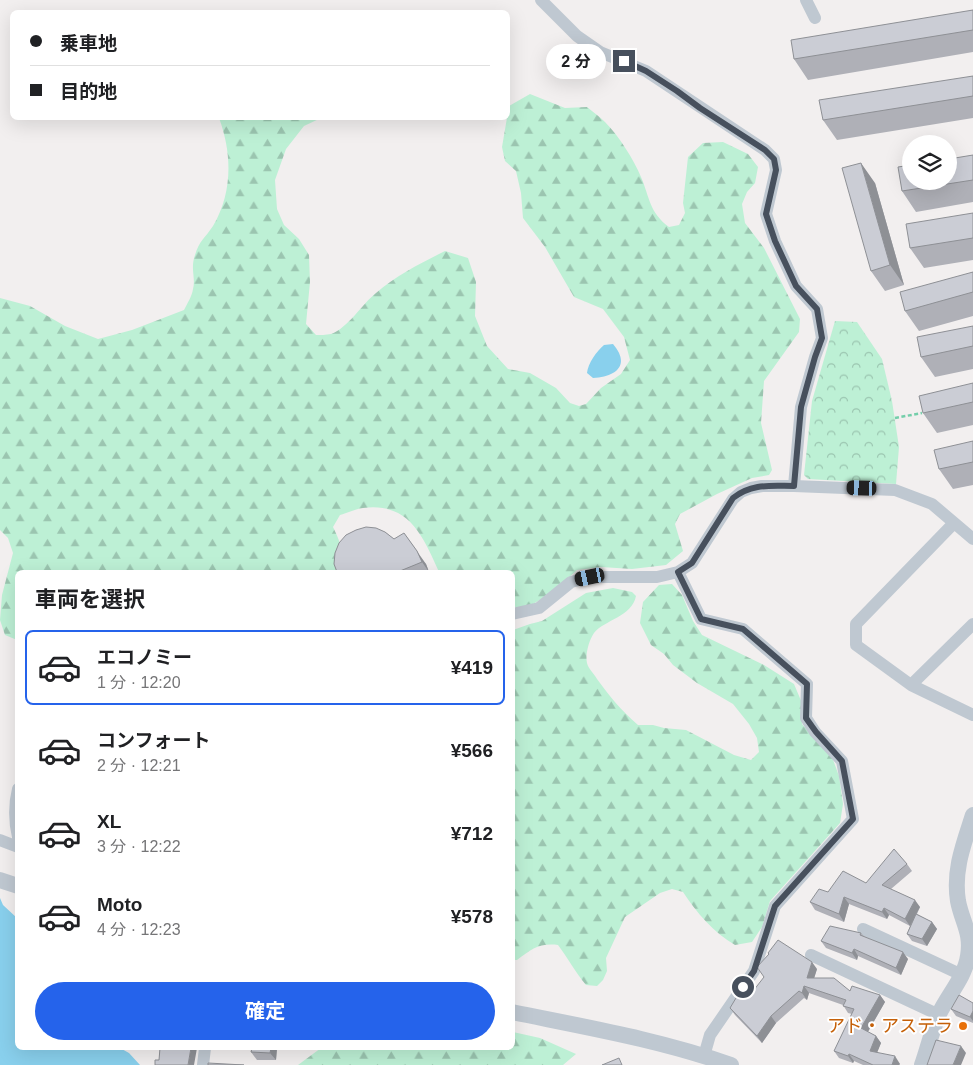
<!DOCTYPE html>
<html lang="ja">
<meta charset="utf-8">
<style>
:root{--surface:#fff;--page:#f2f2f2;--text:#202124;--muted:#757577;--line:#e0e0e0;--accent:#2563eb}
body{margin:0;font-family:Helvetica,"Noto Sans JP",sans-serif;background:var(--page);color:var(--text);height:100vh;display:flex;flex-direction:column;font-size:19px;white-space:nowrap}
*{box-sizing:border-box;margin:0}
p{font-size:16px;color:var(--muted)}
.icon{flex:none;width:28px;height:28px;fill:none;stroke:currentColor;stroke-width:2;stroke-linecap:round;stroke-linejoin:round}
.map{position:relative;flex:1;overflow:hidden}
.details{position:absolute;left:15px;top:570px;width:500px;height:480px;display:flex;flex-direction:column;background:var(--surface);border-radius:8px;box-shadow:0 5px 20px #0002}
.details>*{flex:none}
.guide{position:absolute;left:10px;top:10px;width:500px;height:110px;border-radius:8px;box-shadow:0 5px 20px #0002;display:grid;align-content:center;height:110px;padding:0 20px;background:var(--surface)}
.fabs{position:absolute;left:902px;top:135px;display:grid;gap:10px}
.fabs a{display:grid;place-items:center;width:55px;height:55px;border-radius:50%;background:var(--surface);box-shadow:0 5px 20px #0002;font-size:25px}
.end{position:absolute;width:22px;height:22px;margin:-11px;border:6px solid #47505d;background:#fff;box-shadow:0 0 0 2px #fff}
.from{border-radius:50%}
.bubble{position:absolute;height:35px;border-radius:18px;background:var(--surface);box-shadow:0 5px 20px #0002;font-size:16px;font-weight:700;line-height:35px;text-align:center}
.car{position:absolute;width:15px;height:30px;margin:-15px -8px;border-radius:6px;box-shadow:0 0 4px 1px #0007;background:linear-gradient(#222 24%,#8ab4d8 0 40%,#222 0 76%,#8ab4d8 0 86%,#222 0)}
.guide b{display:flex;align-items:center;gap:18px;height:48px;font-size:19px}
.guide b+b{border-top:1px solid var(--line)}
.guide i{width:12px;height:12px;background:var(--text)}
ul{padding:0;list-style:none}
li{display:flex;align-items:center;gap:15px;height:75px;margin:0 10px 8px;padding:0 10px;border:2px solid transparent;border-radius:8px}
li div{flex:1}
li b{display:block;font-size:19px}
li em{font-style:normal;font-weight:700}
li.active{border-color:var(--accent)}
li>.icon{width:45px;height:45px;stroke-width:1.5}
h2{padding:0 20px;font-size:22px;line-height:60px}
.primary-button{display:flex;gap:10px;margin-top:auto;padding:10px 20px}
.primary-button a{flex:1;height:58px;border-radius:30px;background:var(--accent);color:#fff;font-size:20px;font-weight:700;line-height:58px;text-align:center}
.map>svg:first-child{display:block}
.forest{fill:url(#forest-firs)}
.park{fill:url(#park-crowns)}
.water{fill:#89d0ed}
.lines{fill:none;stroke-linecap:round;stroke-linejoin:round}
.path{stroke:#74ceaa;stroke-width:2.5;stroke-dasharray:4 2.5;stroke-linecap:butt}
.minor{stroke:#bfc8d1;stroke-width:12}
.tertiary{stroke:#bfc8d1;stroke-width:16}
.wall{fill:#afb0b7}
.shaded-wall{fill:#8e9095}
.building{fill:#cbcdd5;stroke:#8e9095}
.route{stroke:#47505d;stroke-width:6}
.food-dot{fill:#e8710a;stroke:#fff;stroke-width:2}
.labels{text-anchor:middle;dominant-baseline:central;stroke-width:4;stroke-linejoin:round;paint-order:stroke}
.food-label{font-size:18px;fill:#c56008;stroke:#fff;text-anchor:end}
</style>
<div class="map">
<svg width="973" height="1065" viewBox="0 0 973 1065">
<defs>
<pattern id="forest-firs" width="22" height="20" patternUnits="userSpaceOnUse" patternTransform="scale(1.25)"><rect width="22" height="20" fill="#bdf0d5"/><path d="M5 1l3.5 6h-7zM16 11l3.5 6h-7z" fill="#9bc5b0"/></pattern>
<pattern id="park-crowns" width="20" height="18" patternUnits="userSpaceOnUse" patternTransform="scale(1.25)"><rect width="20" height="18" fill="#bdf0d5"/><path d="M2 6a3 3 0 1 1 6 0M12 15a3 3 0 1 1 6 0" fill="none" stroke="#9bc5b0"/></pattern>
</defs>
<rect width="100%" height="100%" fill="#f2efef"/>
<path class="forest" d="M530 94 565 108 587 107C593 112 600 117 605 122 619 136 634 160 641 177 650 198 649 212 669 227L679 225 685 213 683 203 688 157 703 143 723 142 748 154 758 167 755 183 747 192 742 204 745 223 764 248 800 319 799 332 764 381 761 423 772 470 769 475 752 478 717 494 680 514 675 524 683 551 666 565 632 569 601 567 577 570 553 592 528 607H513L512 572H439C423 536 409 502 363 508 355 509 347 513 340 515L333 527C343 547 343 552 336 572H18L17 640 5 635 0 620 2 595 13 553 8 538 0 530V298L30 306 65 326 98 339 132 330 184 310C187 304 192 296 193 289 196 278 190 269 195 255 199 241 205 238 213 226 233 192 232 153 219 118H321L304 126 286 149 275 180 277 209 284 225 299 239 309 255 310 282 306 324 316 335C320 335 326 335 331 334 348 328 362 304 376 293 397 275 421 263 445 251L468 258 476 282 475 316 487 346 508 369 530 373 556 388 570 403 579 406 586 404 601 388 621 374 630 360 624 337 603 309 574 297 545 247 523 218 521 193 516 171 505 161 502 147 509 106Z
M672 584 682 595 693 621 702 635 764 665 794 684 802 703V724L832 757 839 776 843 804 840 823 770 901 762 927 752 942 735 945C714 933 696 912 683 892L672 889 660 893 625 917 606 958 607 971 603 980 597 986 586 985C575 972 568 958 558 945 539 943 532 949 517 960H513V630L530 624 542 621 586 593 613 588 632 592 636 596C632 617 604 620 594 633 589 640 585 655 587 663 588 668 594 674 597 679 611 698 620 709 638 725H653L664 728 686 730 734 755 751 760 759 752 757 738 749 724 733 704 697 683 673 665 664 654 651 645 640 623 643 602 659 585Z
M513 1032 540 1038 576 1054 563 1065H298L321 1048H512Z"/>
<path class="park" d="M835 321 857 322 882 359 892 401 899 447 896 484 808 479 804 475 812 401Z"/>
<path class="water" d="M613 344C631 365 616 377 593 378L587 373C588 363 597 351 604 345Z
M0 898 3 905 17 918 18 1048H120L129 1053 140 1065H0Z"/>
<g class="lines">
<path class="path" d="M895 418 922 413"/>
<path class="minor" d="M541 0 577 36 600 52 646 71 765 150 774 159 776 170 766 214 775 241 796 286 817 309 822 338 815 357 801 407 794 486
M806 0 815 18
M954 523 856 624V645L911 685 973 715
M678 572 701 619 743 629 807 684 806 718 815 732 842 761 853 819 775 906 754 971 710 1035 704 1056
M512 614 539 608 571 582 590 577H657L678 572 692 563 733 499 741 492 751 488 762 486H794L895 490 932 504 973 539
M911 685 973 624
M18 789C14 805 14 820 18 837
M0 840 18 847
M863 929 962 975
M811 955 939 1015
M203 1065 205 1048"/>
<path class="tertiary" d="M0 880 18 886
M512 1012C585 1027 661 1040 731 1065
M922 1065C928 1048 932 1030 939 1014 948 995 965 977 968 956 972 933 962 922 958 901 953 870 964 843 973 815"/>
</g>
<path class="wall" d="M973 10V52L808 80 794 59Z
M973 76V118L837 140 823 120Z
M973 155V202L916 212 902 191Z
M875 183 904 285 885 291 871 271Z
M973 213V260L924 268 910 248Z
M973 272V316L919 331 905 311Z
M973 326V369L935 377 921 357Z
M973 383V425L937 433 923 413Z
M973 441V485L953 489 939 469Z
M385 532 426 564 429 572H337Z
M907 864 912 871 891 889 920 907 917 914 932 922 937 929 927 946 912 941 907 934 910 926 889 915 887 919 849 904 844 922 815 910 810 902 828 892 866 883Z
M861 933 864 936 908 959 901 975 858 956 857 960 826 948 821 941Z
M817 969 814 978 850 991 880 995 885 1002 868 1032 876 1036 881 1043 877 1052 900 1064 899 1065H863L854 1061 853 1063 839 1058 834 1051 852 1014 848 1013 843 1005 809 993 807 1000 804 998 776 1023 762 1043 735 1015 730 1008Z
M973 1003V1023L956 1016 951 1009Z
M252 1048H277L276 1060H257L251 1052Z"/>
<path class="shaded-wall" d="M861 163 875 183 904 285 890 265Z
M404 533 426 564 429 572 422 562Z
M844 897 849 904 844 922 839 914Z
M915 900 920 907 910 926 905 919Z
M884 908 889 915 887 919 882 912Z
M932 922 937 929 927 946 922 939Z
M854 949 858 956 857 960 852 953Z
M903 952 908 959 901 975 896 968Z
M812 962 817 969 812 985 807 978Z
M804 986 809 993 807 1000 802 993Z
M880 995 885 1002 866 1035 861 1028Z
M973 1011V1021L970 1017Z
M771 1016 776 1023 762 1043 757 1036Z
M876 1036 881 1043 875 1058 870 1051Z
M961 1046 966 1053 961 1065H953Z
M191 1048H197L194 1065H188Z
M271 1048H277L276 1060 270 1053Z
M849 1054 854 1061 853 1063 848 1056Z
M895 1056 900 1064 899 1065H892Z"/>
<path class="building" d="M973 10V30L794 59 791 40Z
M973 76V96L823 120 819 100Z
M973 155V180L902 191 898 167 911 165V181H949V159Z
M861 163 890 265 871 271 842 168Z
M973 213V238L910 248 906 224Z
M973 272V292L905 311 900 292Z
M973 326V346L921 357 917 337Z
M973 383V402L923 413 919 396Z
M973 441V462L939 469 934 450Z
M366 527 376 528 385 532 394 539 404 533 417 551 422 562 400 571 399 572H337L334 564 335 553 339 543 346 535 356 530Z
M894 849 907 864 882 885 915 900 905 919 884 908 882 912 844 897 839 914 810 902 819 889 828 892 843 871 866 883Z
M916 914 932 922 922 939 907 934Z
M830 926 861 933 860 935 903 952 896 968 854 949 852 953 821 941Z
M778 940 812 962 807 978H834L850 991 852 986 880 995 861 1028 876 1036 870 1051 895 1056 892 1065H873L849 1054 848 1056 834 1051 854 1009 843 1006 846 1000 804 986 802 993 799 991 771 1016 757 1036 730 1008 742 988 750 995 764 977 757 967 769 954 768 953Z
M959 995 973 1003V1011L970 1017 951 1009Z
M936 1040 961 1046 953 1065H927Z
M160 1048H191L188 1065H155V1060H159Z
M252 1048H271L270 1053 251 1052Z
M619 1058 622 1065H602Z
M208 1063 244 1065H208Z"/>
<g class="lines">
<path class="route" d="M624 61 646 71 677 91 700 108 765 150 774 159 776 170 766 214 775 241 796 286 817 309 822 338 815 357 801 407 794 486C771 486 752 483 733 498L692 563 678 572 701 619 743 629 807 684 806 718 816 732 842 761 853 819 775 906 754 971 743 987"/>
</g>
<circle class="food-dot" cx="963" cy="1026" r="5"/>
<g class="labels">
<g class="food-label">
<text x="953" y="1026">アド・アステラ</text>
</g>
</g>
</svg>
<div class="fabs">
<a><svg class="icon" aria-label="layers" viewBox="0 0 24 24"><path d="M12 4l9 5-9 5-9-5zM3 14l9 5 9-5"/></svg></a>
</div>
<i class="end from" style="left:743px;top:987px"></i>
<i class="end" style="left:624px;top:61px"></i>
<div class="bubble" style="left:546px;top:44px;width:60px">2 分</div>
<i class="car" style="left:862px;top:488px;rotate:272deg"></i>
<i class="car" style="left:590px;top:577px;rotate:258deg"></i>
<div class="guide">
<b><i class="from"></i>乗車地</b>
<b><i></i>目的地</b>
</div>
<section class="details">
<h2>車両を選択</h2>
<ul>
<li class="active"><svg class="icon" aria-label="car" viewBox="0 0 24 24"><path d="M5 17H2v-5l4-1 3-4h7l3 4 3 1v5h-3M9 17h6M6 11h13"/><circle cx="7" cy="17" r="2"/><circle cx="17" cy="17" r="2"/></svg><div><b>エコノミー</b><p>1 分 · 12:20</p></div><em>¥419</em></li>
<li><svg class="icon" aria-label="car" viewBox="0 0 24 24"><path d="M5 17H2v-5l4-1 3-4h7l3 4 3 1v5h-3M9 17h6M6 11h13"/><circle cx="7" cy="17" r="2"/><circle cx="17" cy="17" r="2"/></svg><div><b>コンフォート</b><p>2 分 · 12:21</p></div><em>¥566</em></li>
<li><svg class="icon" aria-label="car" viewBox="0 0 24 24"><path d="M5 17H2v-5l4-1 3-4h7l3 4 3 1v5h-3M9 17h6M6 11h13"/><circle cx="7" cy="17" r="2"/><circle cx="17" cy="17" r="2"/></svg><div><b>XL</b><p>3 分 · 12:22</p></div><em>¥712</em></li>
<li><svg class="icon" aria-label="car" viewBox="0 0 24 24"><path d="M5 17H2v-5l4-1 3-4h7l3 4 3 1v5h-3M9 17h6M6 11h13"/><circle cx="7" cy="17" r="2"/><circle cx="17" cy="17" r="2"/></svg><div><b>Moto</b><p>4 分 · 12:23</p></div><em>¥578</em></li>
</ul>
<div class="primary-button"><a>確定</a></div>
</section>
</div>
